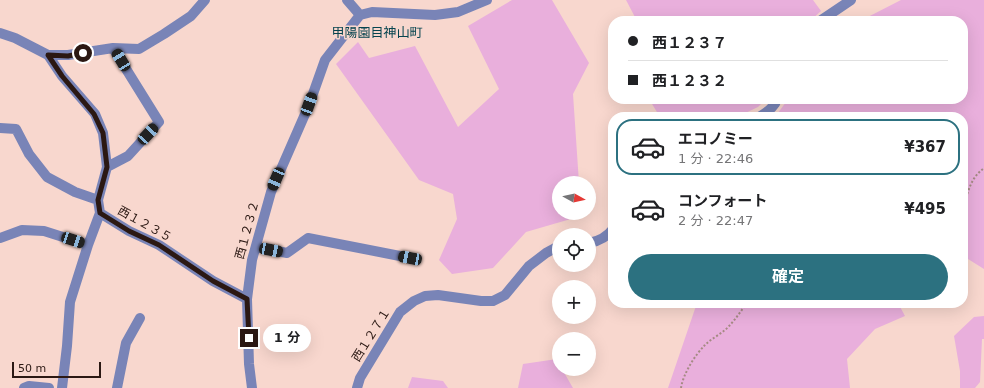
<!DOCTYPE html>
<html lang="ja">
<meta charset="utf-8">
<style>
:root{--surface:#fff;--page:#f6f6f6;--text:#202124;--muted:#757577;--line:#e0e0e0;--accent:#2c7180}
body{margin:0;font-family:"DejaVu Sans","Noto Sans JP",sans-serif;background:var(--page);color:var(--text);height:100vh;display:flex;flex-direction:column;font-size:15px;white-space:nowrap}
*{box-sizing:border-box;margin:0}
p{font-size:13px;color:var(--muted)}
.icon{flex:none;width:22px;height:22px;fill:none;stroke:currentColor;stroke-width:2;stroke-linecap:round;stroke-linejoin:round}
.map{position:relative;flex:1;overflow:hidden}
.sheet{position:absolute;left:608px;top:112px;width:360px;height:196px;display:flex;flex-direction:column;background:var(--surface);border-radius:16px;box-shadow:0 4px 16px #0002}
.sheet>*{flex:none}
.top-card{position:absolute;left:608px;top:16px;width:360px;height:88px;border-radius:16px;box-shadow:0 4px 16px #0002;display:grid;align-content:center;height:88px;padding:0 20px;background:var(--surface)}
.needle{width:26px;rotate:98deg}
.fabs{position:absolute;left:552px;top:176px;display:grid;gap:8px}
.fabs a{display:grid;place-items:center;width:44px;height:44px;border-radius:50%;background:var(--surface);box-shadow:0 4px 16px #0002;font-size:20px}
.scale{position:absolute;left:12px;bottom:10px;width:89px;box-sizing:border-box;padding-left:4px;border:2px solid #2b1813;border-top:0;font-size:11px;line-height:14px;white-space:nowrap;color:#2b1813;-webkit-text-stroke:3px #f8d7ce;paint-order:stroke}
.end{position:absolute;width:18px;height:18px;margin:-9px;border:5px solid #2b1813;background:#fff;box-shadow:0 0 0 2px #fff}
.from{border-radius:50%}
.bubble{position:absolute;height:28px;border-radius:14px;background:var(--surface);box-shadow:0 4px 16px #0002;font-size:13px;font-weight:700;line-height:28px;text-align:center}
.car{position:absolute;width:12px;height:24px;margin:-12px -6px;border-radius:5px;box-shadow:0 0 3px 1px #0007;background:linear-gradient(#222 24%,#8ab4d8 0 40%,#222 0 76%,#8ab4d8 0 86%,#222 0)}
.top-card b{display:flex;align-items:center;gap:14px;height:38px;font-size:15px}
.top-card b+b{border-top:1px solid var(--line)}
.top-card i{width:10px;height:10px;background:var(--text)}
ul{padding:7px 0 0;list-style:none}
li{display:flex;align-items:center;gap:12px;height:56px;margin:0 8px 6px;padding:0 12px;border:2px solid transparent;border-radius:16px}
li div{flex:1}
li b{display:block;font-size:15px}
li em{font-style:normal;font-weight:700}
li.on{border-color:var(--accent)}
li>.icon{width:36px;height:36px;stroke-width:1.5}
.cta{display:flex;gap:8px;margin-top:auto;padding:8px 20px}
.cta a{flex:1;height:46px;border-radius:24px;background:var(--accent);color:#fff;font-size:16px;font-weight:700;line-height:46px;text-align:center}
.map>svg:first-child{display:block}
.green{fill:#e9afdc}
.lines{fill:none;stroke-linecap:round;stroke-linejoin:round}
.path{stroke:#a58a83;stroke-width:2;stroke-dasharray:2 2;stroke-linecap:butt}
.minor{stroke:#7984b7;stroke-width:10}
.route{stroke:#2b1813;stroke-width:5}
.labels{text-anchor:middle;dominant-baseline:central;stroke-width:3;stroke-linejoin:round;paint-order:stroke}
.street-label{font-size:12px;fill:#2b1813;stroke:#f8d7ce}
.neighbourhood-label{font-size:13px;fill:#06444f;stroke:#f8d7ce}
</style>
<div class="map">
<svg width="984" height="388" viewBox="0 0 984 388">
<rect width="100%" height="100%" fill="#f8d7ce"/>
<path class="green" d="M512 0H552L589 63 573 94 579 183H559V213H581V216L526 232 493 268 452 274 439 260 457 219 453 194 419 180 336 64 358 42 369 58 415 46 458 127 499 89 468 26Z
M626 0H813L821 11 810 21H637Z
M901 0H984V269L968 259 963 262V117H775L786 102 787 99H963V21H860Z
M649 99H766L758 107 737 117H660Z
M697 303H898L905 316 875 329 847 359 850 388H668Z
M984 316V339H982L980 382 975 388H960V371L954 336 974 317Z
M557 359 559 364V369H562L573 388H518L523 364Z
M412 377 443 381 448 388H408Z"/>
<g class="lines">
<path class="path" d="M963 205 964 204C969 189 971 178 984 168
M681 388C683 374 695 355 705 345 711 339 719 335 725 330 734 322 740 312 747 303"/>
<path class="minor" d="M347 0 360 15
M820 21 851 0
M0 33 15 38 48 55H68L113 48 139 49 164 34 191 16 205 0
M48 55 62 76 95 114 103 133 107 167 98 200 100 213 129 231 159 245 213 281 247 299
M759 117C766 113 775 107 777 99
M0 128 16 129 29 154 47 177 75 192 98 200
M107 167 128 156 159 122 113 48
M0 238 22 230 44 231 88 245
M589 243C600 241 607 237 613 229
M256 247 287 253 308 238 410 258
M24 388 29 386 49 388
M62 388 67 346 70 302 88 245 100 213
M117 388 126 343 140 318
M252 388 249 364 247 299 252 260 271 192 309 105 325 60 360 15 372 12 435 15 458 12 487 0
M357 388 360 378 400 312 414 301 425 296 438 295 481 301H493L505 295 529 266 546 253 559 246"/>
</g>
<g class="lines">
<path class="route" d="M83 53 68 56 48 55 62 76 94 114 103 133 107 167 98 200 100 213 129 231 159 245 213 281 247 299 249 338"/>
</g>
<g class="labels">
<g class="street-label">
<text transform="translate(145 224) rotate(29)">西１２３５</text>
<text transform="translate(247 230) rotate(-75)">西１２３２</text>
<text transform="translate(371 335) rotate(-58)">西１２７１</text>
</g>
<g class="neighbourhood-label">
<text x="377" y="32">甲陽園目神山町</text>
</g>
</g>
</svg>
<div class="fabs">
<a><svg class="needle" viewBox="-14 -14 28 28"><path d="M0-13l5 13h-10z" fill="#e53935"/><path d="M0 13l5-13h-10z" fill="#757577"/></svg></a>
<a><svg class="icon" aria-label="locate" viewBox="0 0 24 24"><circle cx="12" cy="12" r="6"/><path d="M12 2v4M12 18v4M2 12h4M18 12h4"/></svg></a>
<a>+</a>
<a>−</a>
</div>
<div class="scale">50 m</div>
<i class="end from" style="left:83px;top:53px"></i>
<i class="end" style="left:249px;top:338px"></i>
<div class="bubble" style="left:263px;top:324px;width:48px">1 分</div>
<i class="car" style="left:121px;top:60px;rotate:329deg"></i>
<i class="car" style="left:309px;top:104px;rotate:20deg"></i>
<i class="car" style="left:148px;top:134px;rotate:43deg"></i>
<i class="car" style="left:276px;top:179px;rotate:203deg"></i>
<i class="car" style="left:73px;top:240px;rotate:108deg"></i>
<i class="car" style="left:271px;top:250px;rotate:101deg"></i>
<i class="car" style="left:410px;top:258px;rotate:281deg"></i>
<div class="top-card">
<b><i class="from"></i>西１２３７</b>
<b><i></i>西１２３２</b>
</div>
<section class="sheet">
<ul>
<li class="on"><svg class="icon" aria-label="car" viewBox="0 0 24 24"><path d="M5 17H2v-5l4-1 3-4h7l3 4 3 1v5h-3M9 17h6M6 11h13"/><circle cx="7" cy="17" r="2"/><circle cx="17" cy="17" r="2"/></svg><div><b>エコノミー</b><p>1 分 · 22:46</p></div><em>¥367</em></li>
<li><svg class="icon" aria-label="car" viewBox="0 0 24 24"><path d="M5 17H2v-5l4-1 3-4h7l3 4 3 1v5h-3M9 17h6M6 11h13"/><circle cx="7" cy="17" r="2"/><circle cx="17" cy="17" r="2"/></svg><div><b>コンフォート</b><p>2 分 · 22:47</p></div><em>¥495</em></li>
</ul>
<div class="cta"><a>確定</a></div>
</section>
</div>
